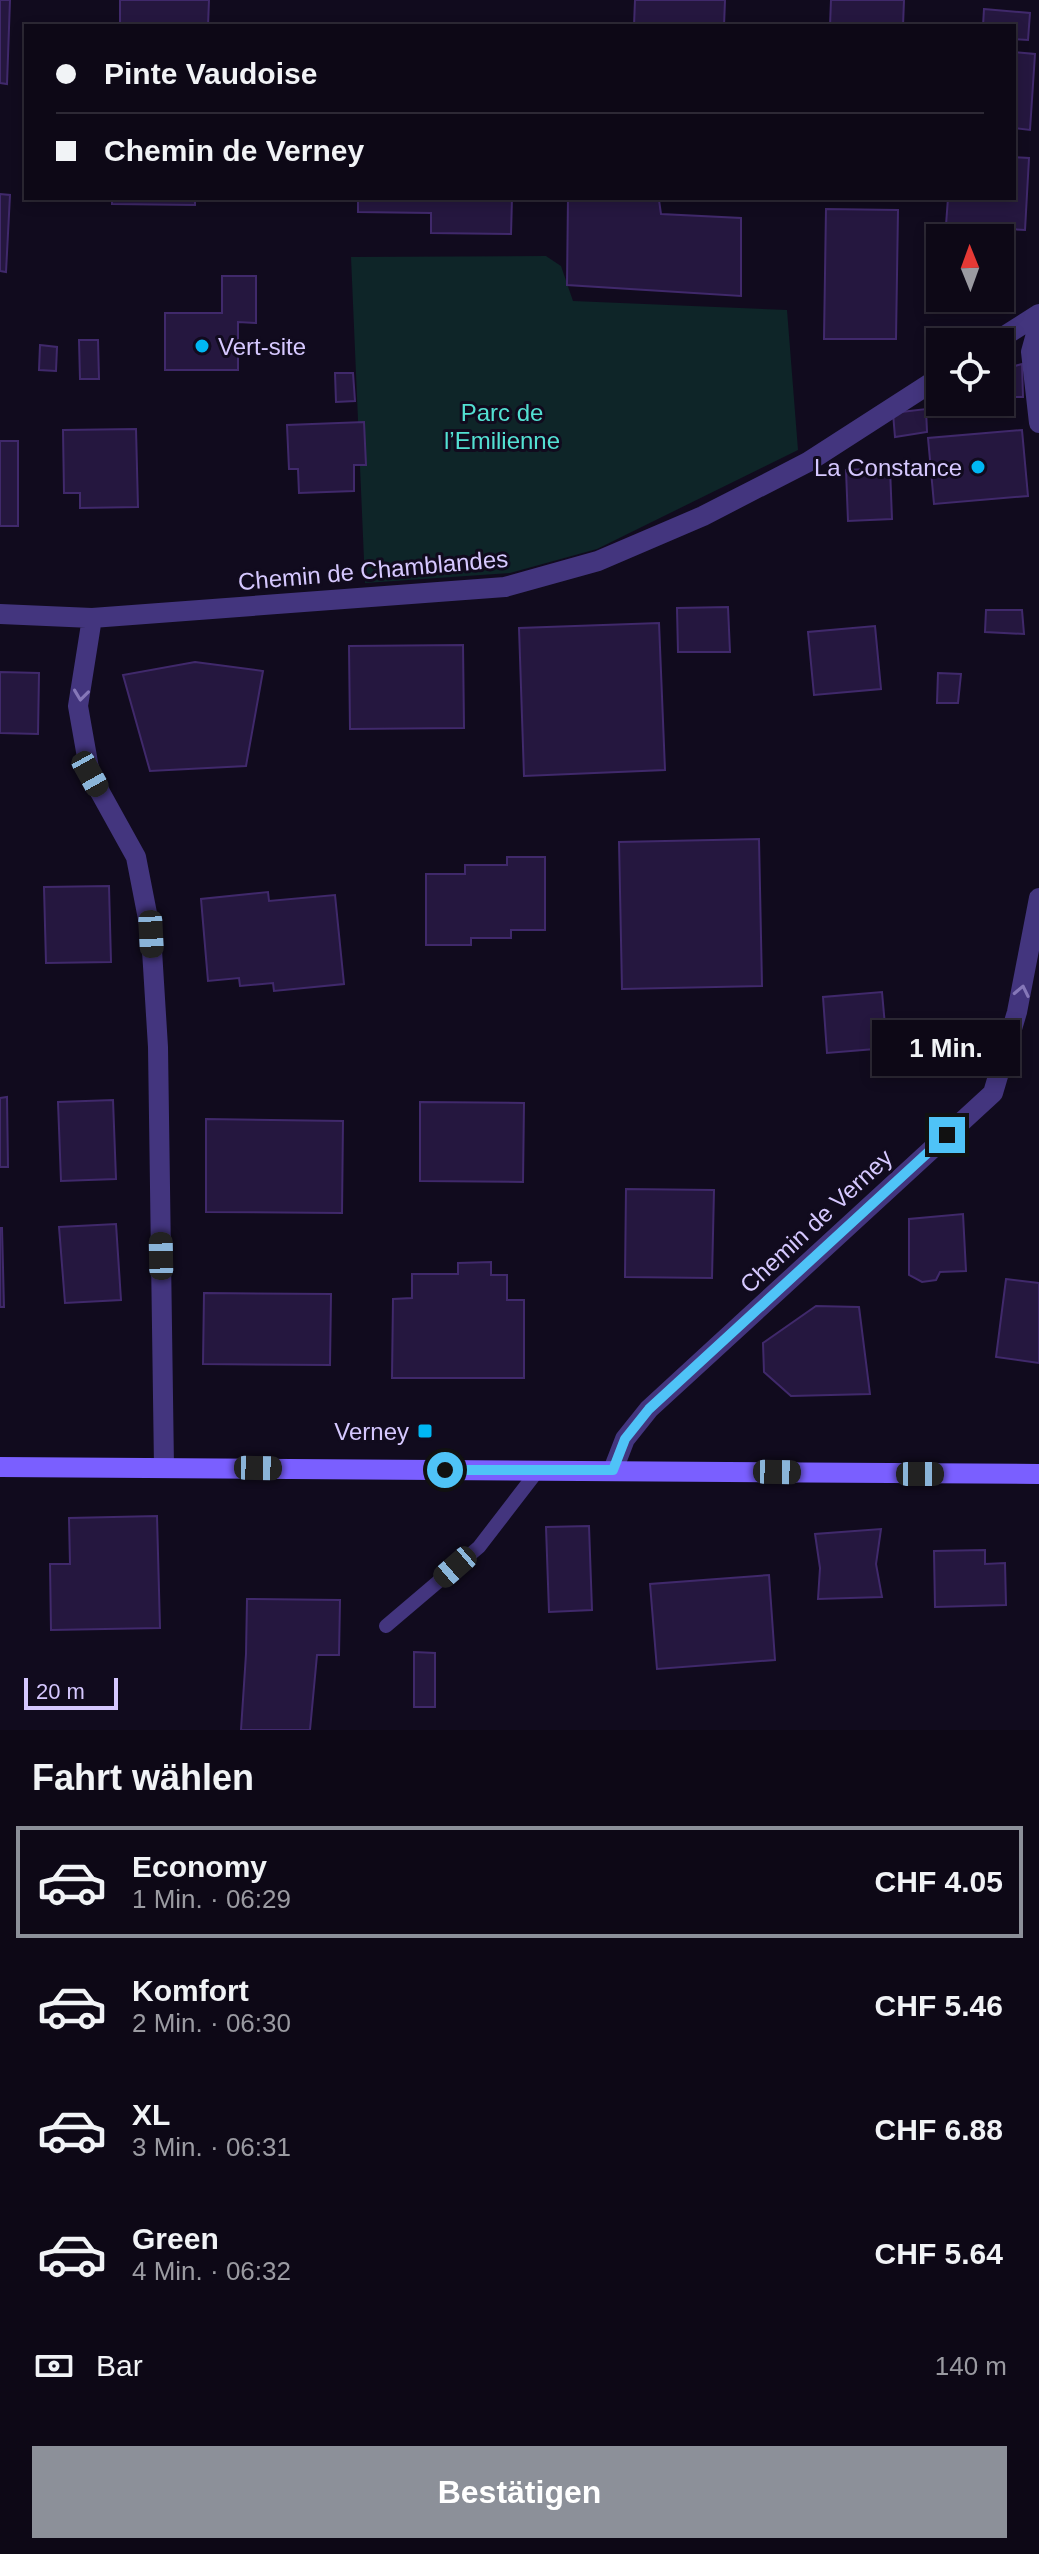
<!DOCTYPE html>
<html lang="de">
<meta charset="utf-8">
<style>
:root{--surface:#0d0816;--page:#1b1623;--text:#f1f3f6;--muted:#9a9aa1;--line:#2d2935;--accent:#8c9099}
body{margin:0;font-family:Helvetica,sans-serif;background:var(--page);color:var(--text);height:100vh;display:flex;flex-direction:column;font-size:30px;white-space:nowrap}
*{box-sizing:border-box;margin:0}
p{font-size:26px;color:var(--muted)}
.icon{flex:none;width:44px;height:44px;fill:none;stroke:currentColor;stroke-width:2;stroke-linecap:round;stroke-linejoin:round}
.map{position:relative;height:1730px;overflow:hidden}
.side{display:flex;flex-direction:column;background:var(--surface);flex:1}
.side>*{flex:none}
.top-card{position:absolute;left:24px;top:24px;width:992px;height:176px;border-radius:0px;box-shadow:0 4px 12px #0003,0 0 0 2px var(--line);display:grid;align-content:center;height:176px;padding:0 32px;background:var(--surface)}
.needle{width:52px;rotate:359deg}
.tools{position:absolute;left:926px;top:224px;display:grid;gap:16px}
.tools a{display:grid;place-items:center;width:88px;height:88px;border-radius:0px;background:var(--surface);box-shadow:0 4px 12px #0003,0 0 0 2px var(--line);font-size:40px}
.scale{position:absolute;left:24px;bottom:20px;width:94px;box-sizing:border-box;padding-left:8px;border:4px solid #d6c8ff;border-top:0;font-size:22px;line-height:28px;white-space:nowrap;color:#d6c8ff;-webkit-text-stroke:6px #110b1e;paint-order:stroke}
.end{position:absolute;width:36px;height:36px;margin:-18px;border:10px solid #4fc3f7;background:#111;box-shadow:0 0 0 4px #111}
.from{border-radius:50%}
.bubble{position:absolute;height:56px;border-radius:0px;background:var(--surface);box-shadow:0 4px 12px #0003,0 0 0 2px var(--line);font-size:26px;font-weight:600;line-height:56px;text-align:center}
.car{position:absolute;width:24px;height:48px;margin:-24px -12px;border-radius:10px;box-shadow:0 0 6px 2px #0007;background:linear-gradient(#222 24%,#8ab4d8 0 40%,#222 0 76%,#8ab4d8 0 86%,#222 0)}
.top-card b{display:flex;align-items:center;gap:28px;height:76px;font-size:30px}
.top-card b+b{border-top:2px solid var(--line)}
.top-card i{width:20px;height:20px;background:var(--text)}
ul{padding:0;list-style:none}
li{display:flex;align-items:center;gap:24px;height:112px;margin:0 16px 12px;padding:0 16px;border:4px solid transparent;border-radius:0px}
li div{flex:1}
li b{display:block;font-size:30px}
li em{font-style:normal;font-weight:600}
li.selected{border-color:var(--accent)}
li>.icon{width:72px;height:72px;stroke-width:1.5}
h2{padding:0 32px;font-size:36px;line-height:96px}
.pay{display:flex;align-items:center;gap:20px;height:88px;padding:0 32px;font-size:30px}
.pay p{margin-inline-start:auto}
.primary-button{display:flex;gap:16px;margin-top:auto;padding:16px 32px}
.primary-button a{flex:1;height:92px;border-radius:0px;background:var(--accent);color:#fff;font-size:32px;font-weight:600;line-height:92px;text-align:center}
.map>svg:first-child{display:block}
.green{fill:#0e2528}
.building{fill:#25173f;stroke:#40296b;stroke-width:2}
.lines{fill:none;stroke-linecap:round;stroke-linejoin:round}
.lane{stroke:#43357e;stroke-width:14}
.street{stroke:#43357e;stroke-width:20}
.secondary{stroke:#7a5fff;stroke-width:20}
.oneway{stroke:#8577b8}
.route{stroke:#4fc3f7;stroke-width:10}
.poi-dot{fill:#00b7f3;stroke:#110b1e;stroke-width:3}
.labels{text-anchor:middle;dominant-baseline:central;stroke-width:6;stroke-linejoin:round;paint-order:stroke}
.poi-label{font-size:24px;fill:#d6c8ff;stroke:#110b1e;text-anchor:end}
.park-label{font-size:24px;fill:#53e0d2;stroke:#110b1e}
.street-label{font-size:24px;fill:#d6c8ff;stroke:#110b1e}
</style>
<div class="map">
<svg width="1039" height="1730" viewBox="0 0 1039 1730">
<rect width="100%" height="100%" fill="#110b1e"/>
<path class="green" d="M546 256 561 266 573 301 787 310 798 450 597 549 510 573 365 583 351 257Z"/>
<path class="building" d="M0 0H10L7 84 0 83Z
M120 0H209L208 26H120Z
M635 0H725L724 26H634Z
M831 0H904L903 26H830Z
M984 9 1030 13 1028 40 1014 39V26H983Z
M1014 52 1035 54 1030 130 1014 128Z
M1014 157 1029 158 1025 230 946 225 948 198H1014Z
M0 194 10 195 6 272 0 271Z
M112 198H195V205L112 204Z
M358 198H512L511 234 431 233V213L358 212Z
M568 198 659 200 661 214 741 218V296L567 285Z
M826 209 898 210 896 339H824Z
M222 276H256V323L238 322V370H165V313H222Z
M79 340H98L99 379H80Z
M40 345 57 347 56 371 39 370Z
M1022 364 1023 397H1000V370Z
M335 373H353L355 401 336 402Z
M926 409 927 432 895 437 893 413Z
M364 422 366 465H354V491L299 493 298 469H289L287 425Z
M136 429 138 507 80 508V493H64L63 430Z
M1022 430 1028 496 934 504 928 438Z
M0 441H18V526H0Z
M890 468 892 519 848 521 846 470Z
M728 607 730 652H678L677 608Z
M986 610H1022L1024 634 985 632Z
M659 623 665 770 524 776 519 628Z
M875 626 881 689 814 695 808 632Z
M463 645 464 728 350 729 349 646Z
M195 662 263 671 246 766 150 771 123 675Z
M0 672 39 673 38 734 0 733Z
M938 673 961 674 958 703H937Z
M759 839 762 986 622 989 619 842Z
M507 857H545V930H511V938H471V945H426V874H465V865H507Z
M109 886 111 962 46 963 44 887Z
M268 892 269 901 335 895 344 984 274 991 273 983 240 986 239 978 208 981 201 899Z
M882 992 887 1048 827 1053 823 997Z
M7 1097 8 1167H0V1098Z
M113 1100 116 1179 61 1181 58 1102Z
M420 1102 524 1103 523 1182 420 1181Z
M206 1119 343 1121 342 1213 206 1212Z
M626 1189 714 1190 712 1278 625 1277Z
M963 1214 966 1271 940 1272 936 1280 922 1282 909 1275V1219Z
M116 1224 121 1300 65 1303 59 1227Z
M0 1228H2L4 1307H0Z
M491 1262V1275H507V1300H524V1378H392L393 1299 412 1298V1274H458V1263Z
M1006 1279 1039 1283V1363L996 1357Z
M204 1293 331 1294 330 1365 203 1364Z
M816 1306 859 1307 870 1394 791 1396 764 1372 763 1343Z
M157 1516 160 1628 51 1630 50 1564H70L69 1518Z
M589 1526 592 1610 549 1612 546 1527Z
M881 1529 876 1564 882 1597 818 1599 820 1568 815 1534Z
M985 1550V1564L1005 1563 1006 1605 935 1607 934 1551Z
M769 1575 775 1660 657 1669 650 1584Z
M247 1599 340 1600 339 1655H317L310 1730H241L246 1654Z
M414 1652 435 1653V1707H414Z"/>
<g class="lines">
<path class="lane" d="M386 1626 479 1547 539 1469"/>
<path class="street" d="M1039 323 1031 352 1039 423
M995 342 1039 314
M0 614 92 618 505 587 598 561 703 516 808 462 940 377
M92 618 78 706 90 774 136 857 151 934 158 1047 164 1467
M613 1470 625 1439 649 1409 993 1093 1017 1012 1039 898"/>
<path class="secondary" d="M0 1467 1039 1474"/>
</g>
<defs><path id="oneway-chevron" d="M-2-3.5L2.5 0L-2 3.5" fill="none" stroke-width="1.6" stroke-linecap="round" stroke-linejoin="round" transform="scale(2)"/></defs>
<g class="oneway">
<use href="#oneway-chevron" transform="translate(81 695) rotate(97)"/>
<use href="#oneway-chevron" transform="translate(1022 991) rotate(-78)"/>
</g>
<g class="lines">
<path class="route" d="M445 1470H613L625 1439 649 1409 947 1135"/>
</g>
<g class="poi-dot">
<circle cx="202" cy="346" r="8"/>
<circle cx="978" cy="467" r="8"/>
<rect x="417" y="1423" width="16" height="16" rx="4"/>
</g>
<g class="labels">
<g class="poi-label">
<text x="218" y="346" text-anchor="start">Vert-site</text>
<text x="962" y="467">La Constance</text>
<text x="409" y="1431">Verney</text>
</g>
<g class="park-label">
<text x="502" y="412">Parc de<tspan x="502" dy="28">l’Emilienne</tspan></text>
</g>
<g class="street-label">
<text transform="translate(373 570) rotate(-5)">Chemin de Chamblandes</text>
<text transform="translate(816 1221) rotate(-43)">Chemin de Verney</text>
</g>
</g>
</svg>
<div class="tools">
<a><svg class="needle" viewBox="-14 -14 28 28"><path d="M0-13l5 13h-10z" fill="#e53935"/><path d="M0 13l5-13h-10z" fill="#9a9aa1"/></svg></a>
<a><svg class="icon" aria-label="locate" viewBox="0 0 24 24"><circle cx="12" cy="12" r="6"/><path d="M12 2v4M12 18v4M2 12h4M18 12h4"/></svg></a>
</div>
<div class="scale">20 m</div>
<i class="end from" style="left:445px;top:1470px"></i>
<i class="end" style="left:947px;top:1135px"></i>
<div class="bubble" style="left:872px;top:1020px;width:148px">1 Min.</div>
<i class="car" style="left:90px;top:774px;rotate:151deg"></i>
<i class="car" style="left:151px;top:934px;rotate:177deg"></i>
<i class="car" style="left:161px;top:1256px;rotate:359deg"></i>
<i class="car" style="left:258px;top:1468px;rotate:91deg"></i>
<i class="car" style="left:777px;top:1472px;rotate:91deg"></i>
<i class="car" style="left:920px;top:1474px;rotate:90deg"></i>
<i class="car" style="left:455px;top:1567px;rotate:229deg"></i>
<div class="top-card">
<b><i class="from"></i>Pinte Vaudoise</b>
<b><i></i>Chemin de Verney</b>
</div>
</div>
<section class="side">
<h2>Fahrt wählen</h2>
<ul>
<li class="selected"><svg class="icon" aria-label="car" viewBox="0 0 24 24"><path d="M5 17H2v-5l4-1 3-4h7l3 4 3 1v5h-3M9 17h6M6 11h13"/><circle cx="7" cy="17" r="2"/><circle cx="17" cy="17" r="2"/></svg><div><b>Economy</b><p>1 Min. · 06:29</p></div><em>CHF 4.05</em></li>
<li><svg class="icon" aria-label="car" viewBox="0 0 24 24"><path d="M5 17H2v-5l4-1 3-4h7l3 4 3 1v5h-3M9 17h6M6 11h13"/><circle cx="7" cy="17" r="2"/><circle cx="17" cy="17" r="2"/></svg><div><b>Komfort</b><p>2 Min. · 06:30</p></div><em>CHF 5.46</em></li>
<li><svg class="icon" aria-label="car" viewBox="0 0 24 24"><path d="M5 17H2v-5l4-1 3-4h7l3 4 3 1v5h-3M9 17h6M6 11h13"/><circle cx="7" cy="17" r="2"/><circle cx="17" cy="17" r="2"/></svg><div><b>XL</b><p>3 Min. · 06:31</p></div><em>CHF 6.88</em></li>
<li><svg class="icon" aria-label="car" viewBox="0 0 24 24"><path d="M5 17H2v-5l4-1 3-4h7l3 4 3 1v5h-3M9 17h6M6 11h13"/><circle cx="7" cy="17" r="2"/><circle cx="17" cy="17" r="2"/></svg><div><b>Green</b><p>4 Min. · 06:32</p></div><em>CHF 5.64</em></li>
</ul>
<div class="pay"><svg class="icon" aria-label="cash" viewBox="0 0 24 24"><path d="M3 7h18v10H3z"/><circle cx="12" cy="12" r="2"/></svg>Bar<p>140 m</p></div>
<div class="primary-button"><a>Bestätigen</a></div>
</section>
